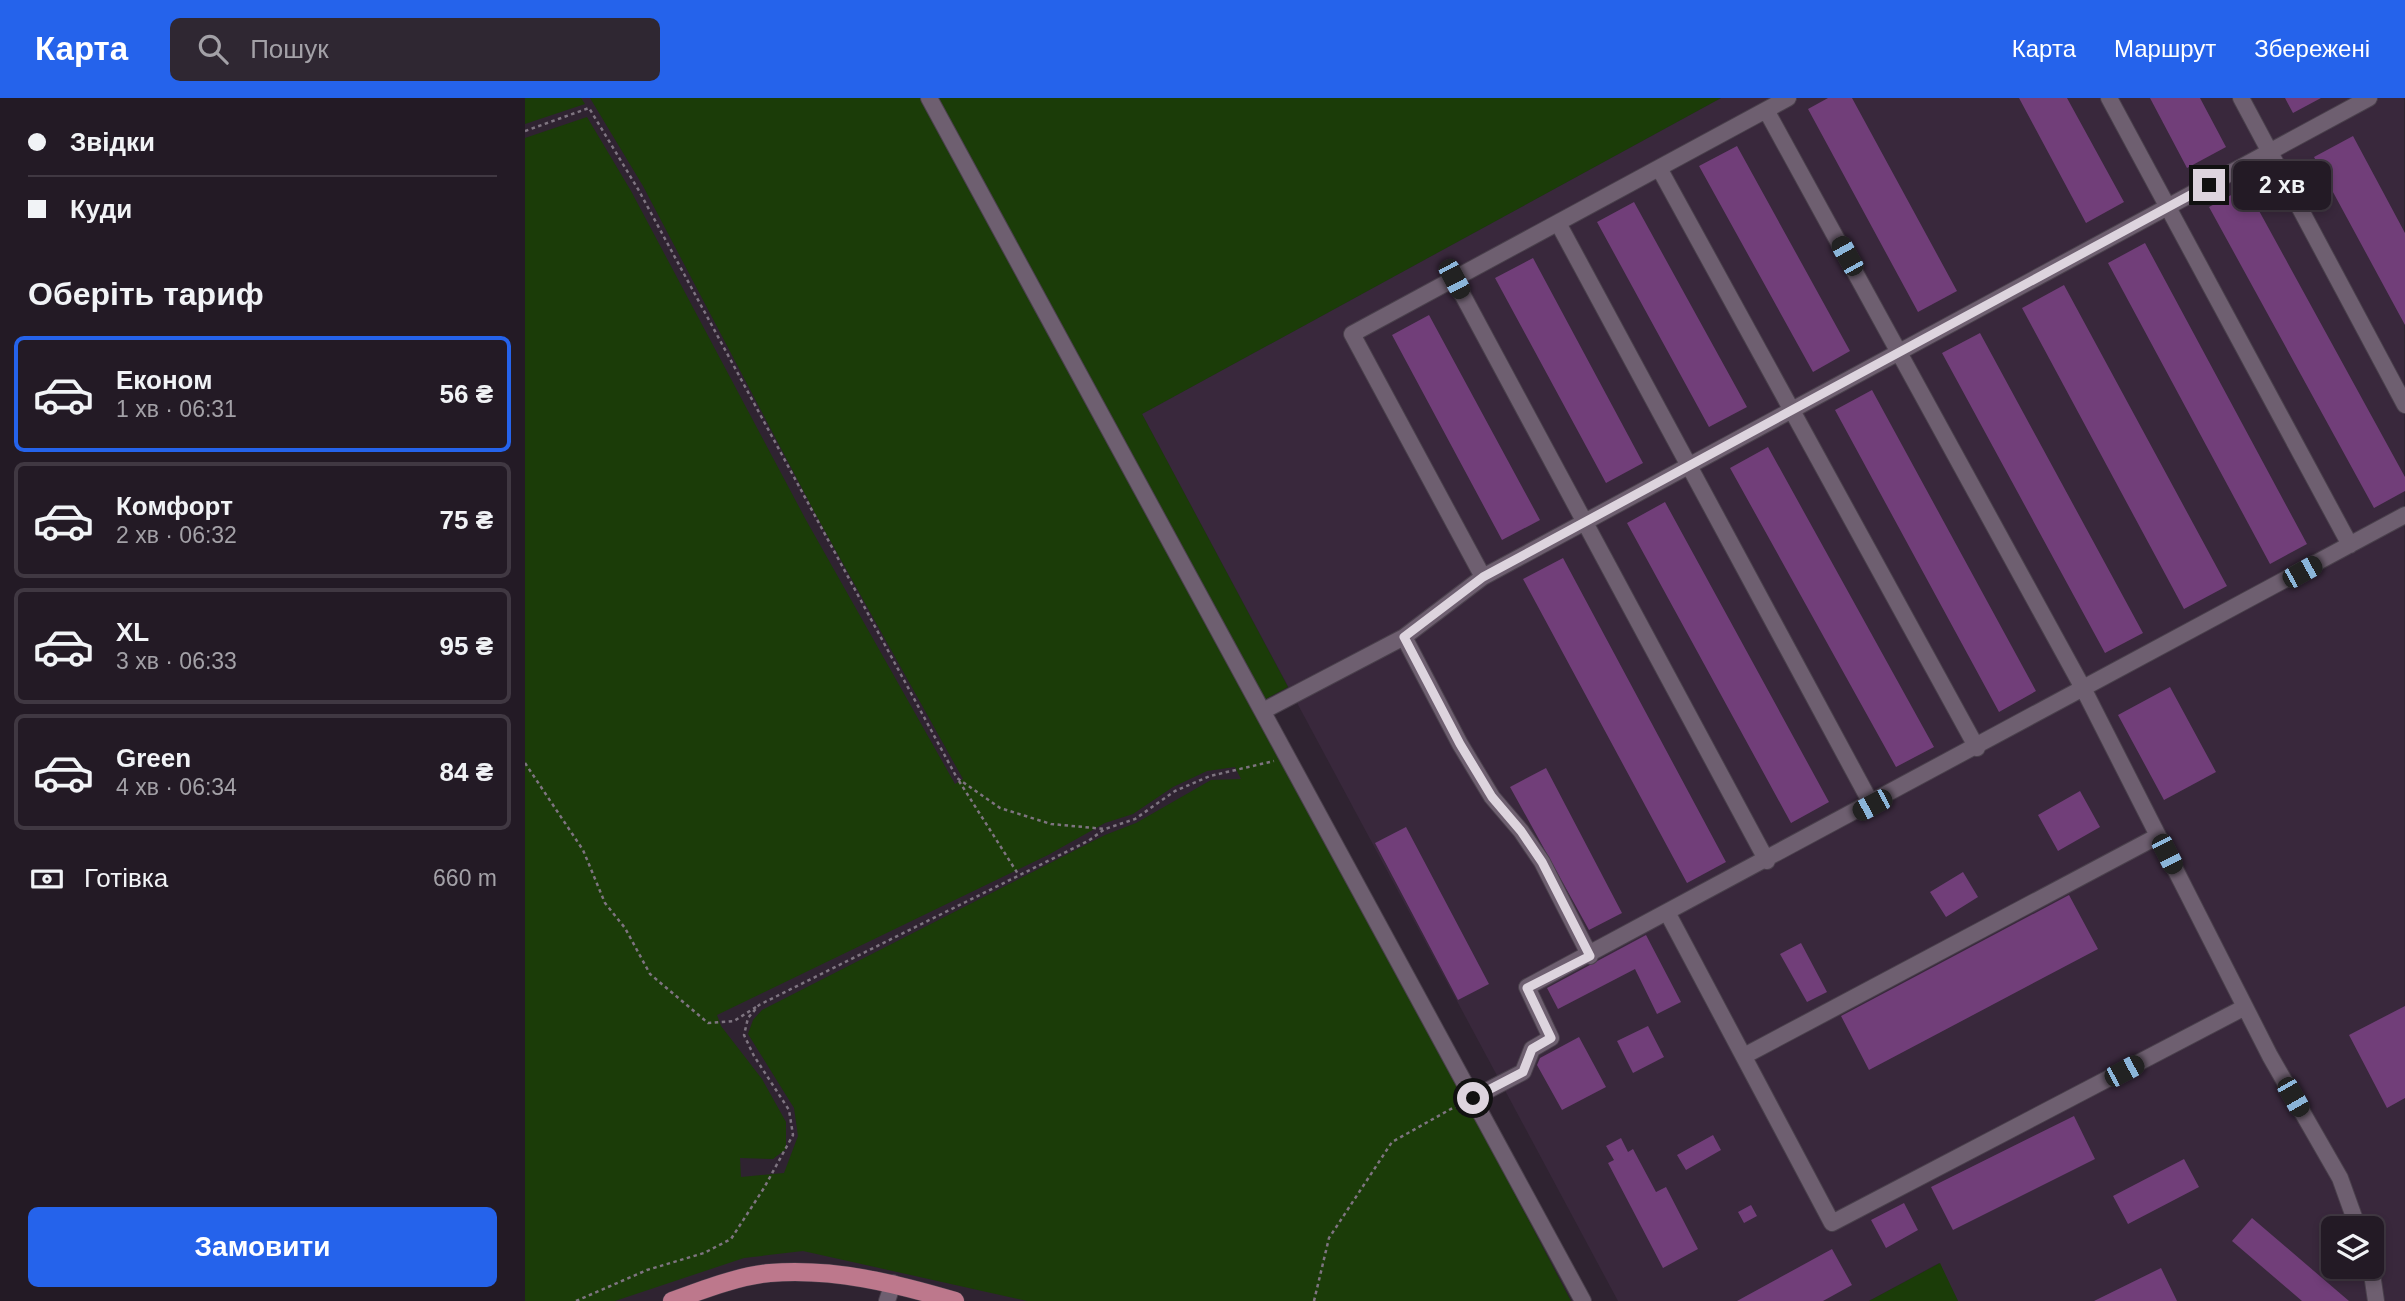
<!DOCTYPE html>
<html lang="uk">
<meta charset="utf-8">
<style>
:root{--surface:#231a25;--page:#2f2732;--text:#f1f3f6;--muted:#a3a1a7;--line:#403842;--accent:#2563eb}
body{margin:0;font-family:Arial,sans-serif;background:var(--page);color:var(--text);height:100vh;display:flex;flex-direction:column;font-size:26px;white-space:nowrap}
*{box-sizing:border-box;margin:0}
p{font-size:23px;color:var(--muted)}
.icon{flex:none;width:38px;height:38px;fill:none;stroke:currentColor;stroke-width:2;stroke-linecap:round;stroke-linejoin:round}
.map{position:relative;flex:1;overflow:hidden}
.panel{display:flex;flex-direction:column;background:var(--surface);width:525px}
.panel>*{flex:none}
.top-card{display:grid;align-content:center;height:154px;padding:0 28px;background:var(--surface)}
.controls{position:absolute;left:1796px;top:1118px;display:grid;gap:14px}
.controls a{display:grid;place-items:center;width:63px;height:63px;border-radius:10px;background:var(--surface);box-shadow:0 4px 10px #0003,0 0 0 2px var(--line);font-size:35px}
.end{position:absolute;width:32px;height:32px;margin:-16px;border:9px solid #ddd4de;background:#111;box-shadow:0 0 0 4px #111}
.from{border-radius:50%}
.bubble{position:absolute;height:49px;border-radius:10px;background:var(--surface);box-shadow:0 4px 10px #0003,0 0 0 2px var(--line);font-size:23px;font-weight:700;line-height:49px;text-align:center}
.car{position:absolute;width:21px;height:42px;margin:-21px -10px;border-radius:9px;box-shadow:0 0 5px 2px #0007;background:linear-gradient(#222 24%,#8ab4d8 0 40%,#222 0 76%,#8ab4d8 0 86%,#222 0)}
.top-card b{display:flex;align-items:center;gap:24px;height:66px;font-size:26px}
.top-card b+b{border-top:2px solid var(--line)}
.top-card i{width:18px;height:18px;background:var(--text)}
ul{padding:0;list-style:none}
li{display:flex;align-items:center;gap:21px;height:116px;margin:0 14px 10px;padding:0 14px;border:4px solid var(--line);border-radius:10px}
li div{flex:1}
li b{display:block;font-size:26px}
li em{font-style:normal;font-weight:700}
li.current{border-color:var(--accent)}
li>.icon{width:63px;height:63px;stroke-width:1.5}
h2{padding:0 28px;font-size:32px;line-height:84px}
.pay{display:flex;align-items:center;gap:18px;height:77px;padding:0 28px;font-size:26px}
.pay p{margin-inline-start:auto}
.button{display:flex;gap:14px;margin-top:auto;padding:14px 28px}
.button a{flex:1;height:80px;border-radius:10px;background:var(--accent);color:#fff;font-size:28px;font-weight:700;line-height:80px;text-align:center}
header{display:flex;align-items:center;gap:42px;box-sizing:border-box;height:98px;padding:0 35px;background:var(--accent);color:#fff}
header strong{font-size:33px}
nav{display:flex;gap:38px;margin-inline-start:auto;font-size:24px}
.search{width:490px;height:63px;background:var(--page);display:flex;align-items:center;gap:18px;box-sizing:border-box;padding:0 24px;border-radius:10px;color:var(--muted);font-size:26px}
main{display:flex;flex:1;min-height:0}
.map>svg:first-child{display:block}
.built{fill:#39283c;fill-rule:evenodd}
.green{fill:#1b3c08;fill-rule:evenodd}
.building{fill:#713e79}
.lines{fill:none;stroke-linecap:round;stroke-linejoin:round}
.minor-casing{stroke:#4a404c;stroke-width:18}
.major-casing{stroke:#4a404c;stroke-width:19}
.path{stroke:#7e7480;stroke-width:2.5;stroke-dasharray:3.5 3.5;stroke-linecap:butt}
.minor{stroke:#6e5f70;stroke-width:16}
.major{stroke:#bd788c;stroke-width:18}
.route{stroke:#ddd4de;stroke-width:9}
</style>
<header>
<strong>Карта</strong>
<div class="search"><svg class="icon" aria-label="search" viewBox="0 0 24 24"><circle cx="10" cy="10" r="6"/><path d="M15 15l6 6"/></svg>Пошук</div>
<nav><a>Карта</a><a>Маршрут</a><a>Збережені</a></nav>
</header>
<main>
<section class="panel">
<div class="top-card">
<b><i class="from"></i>Звідки</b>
<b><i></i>Куди</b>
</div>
<h2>Оберіть тариф</h2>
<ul>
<li class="current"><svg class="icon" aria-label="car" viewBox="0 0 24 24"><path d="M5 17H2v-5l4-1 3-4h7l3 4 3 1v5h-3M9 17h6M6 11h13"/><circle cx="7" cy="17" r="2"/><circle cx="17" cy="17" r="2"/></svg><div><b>Економ</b><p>1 хв · 06:31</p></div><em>56 ₴</em></li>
<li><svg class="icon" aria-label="car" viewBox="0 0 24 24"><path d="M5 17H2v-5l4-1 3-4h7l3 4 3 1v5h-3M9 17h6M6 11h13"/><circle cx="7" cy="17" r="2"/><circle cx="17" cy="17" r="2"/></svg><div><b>Комфорт</b><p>2 хв · 06:32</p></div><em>75 ₴</em></li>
<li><svg class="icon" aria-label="car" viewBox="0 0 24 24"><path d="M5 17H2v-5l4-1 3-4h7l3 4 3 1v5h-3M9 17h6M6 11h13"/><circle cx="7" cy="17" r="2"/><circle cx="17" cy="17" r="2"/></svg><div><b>XL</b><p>3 хв · 06:33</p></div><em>95 ₴</em></li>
<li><svg class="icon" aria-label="car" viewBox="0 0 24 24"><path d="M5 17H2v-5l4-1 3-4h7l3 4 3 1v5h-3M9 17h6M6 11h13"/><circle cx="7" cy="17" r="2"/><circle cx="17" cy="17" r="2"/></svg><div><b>Green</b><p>4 хв · 06:34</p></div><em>84 ₴</em></li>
</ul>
<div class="pay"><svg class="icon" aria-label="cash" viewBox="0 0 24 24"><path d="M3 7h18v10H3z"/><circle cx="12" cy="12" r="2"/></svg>Готівка<p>660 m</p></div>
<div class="button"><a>Замовити</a></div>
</section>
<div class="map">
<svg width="1880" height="1203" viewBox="0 0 1880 1203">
<rect width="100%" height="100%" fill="#2f2331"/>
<path class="built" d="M1196 0H1879L1880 1203H1433L1414 1165 1344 1203H1093L617 316ZM1808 1130H1846V1169H1808Z"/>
<path class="green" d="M0 0H56L60 6 0 26Z
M65 0H399L895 915 1046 1203H502L278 1153 219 1160 90 1203H0V40L62 19 106 93 281 422 430 686 438 681 291 417 118 88ZM710 669 716 681 686 682 611 725 580 737 237 912 228 922 223 936 269 1010 273 1038 259 1075 216 1079 215 1060 248 1061 261 1051V1024L237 981 196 928 192 917 523 757 580 725 608 716 648 689 682 673Z
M412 0H1196L617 316 763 589 739 602Z
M1415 1165 1433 1203H1344Z"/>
<path class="building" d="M1303 0H1327L1432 193 1393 214 1283 11Z
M1494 0H1542L1599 104 1561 125Z
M1625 0H1675L1701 49 1662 70Z
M1760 0H1796L1768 15Z
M1828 38 1880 135V227L1789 59Z
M1212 48 1325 253 1288 274 1174 68Z
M1721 89 1880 379V393L1849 410 1684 109Z
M1109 104 1222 309 1184 329 1072 124Z
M1620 145 1782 446 1745 466 1583 165Z
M1008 160 1118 365 1081 385 970 180Z
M1539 187 1702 488 1659 511 1497 210Z
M904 217 1015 422 977 442 867 237Z
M1455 235 1618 535 1580 555 1417 255Z
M1347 292 1511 593 1474 614 1310 312Z
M1243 349 1409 649 1371 669 1205 370Z
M1140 404 1304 704 1266 725 1102 425Z
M1038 460 1201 764 1162 785 998 481Z
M1645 589 1691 674 1639 702 1593 617Z
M1021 670 1097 815 1064 832 985 689Z
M1555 693 1575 729 1533 753 1513 717Z
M881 729 964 886 933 902 850 745Z
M1438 774 1453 799 1421 819 1405 794Z
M1544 797 1573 851 1344 972 1316 918Z
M1121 837 1156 904 1132 916 1110 871 1033 911 1022 890Z
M1276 845 1302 894 1282 904 1255 856Z
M1880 908V1000L1862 1010 1824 937Z
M1123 928 1139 959 1108 975 1092 943Z
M1054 939 1081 989 1037 1012 1012 967 1015 960Z
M1549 1018 1570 1061 1428 1132 1406 1089Z
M1188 1037 1196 1052 1161 1072 1152 1057Z
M1096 1040 1103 1054 1108 1051 1131 1094 1141 1089 1173 1151 1138 1170 1083 1065 1089 1062 1081 1048Z
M1659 1061 1674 1089 1603 1126 1588 1098Z
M1379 1105 1393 1132 1361 1150 1346 1122Z
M1226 1107 1232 1118 1219 1125 1213 1114Z
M1727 1120 1824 1203H1777L1707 1143Z
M1307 1151 1327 1187 1298 1203H1212Z
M1636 1170 1652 1203H1569Z"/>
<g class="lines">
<defs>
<path id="minor" d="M404 0 1058 1203
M1584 0 1825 447
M1716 0 1880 307
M1241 12 1559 592 1745 958 1815 1080 1833 1130
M1134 70 1452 650
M1033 125 1347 707
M929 181 1242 763
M958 479 827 236 1263 0
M738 613 879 539
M1143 816 1307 1125 1720 909
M1065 858 1017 764 996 733 967 699 935 646 879 539 958 479 1844 0
M1219 958 1633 738
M948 1000 998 974 1007 951 1026 940 1002 889 1880 417
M1846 1169 1851 1203
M362 1203 368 1185"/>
<path id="major" d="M147 1203C177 1192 213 1178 245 1175 309 1170 369 1185 430 1203"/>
</defs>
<use href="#minor" class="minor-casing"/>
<use href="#major" class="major-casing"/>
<path class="path" d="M0 33 64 10 113 91 432 680 475 710 526 726 580 731
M0 665 58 752 80 805 100 830 125 876 183 925 209 923 231 909
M434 683 493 776
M51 1203 122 1172 179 1155 206 1141 239 1090 268 1037 264 1012 229 958 219 937 223 920 234 907 563 743 580 731 610 721 650 693 685 678 749 663
M789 1203 804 1140 867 1044 933 1007"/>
<use href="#minor" class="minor"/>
<use href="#major" class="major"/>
</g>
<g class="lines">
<path class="route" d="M948 1000 998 974 1007 951 1026 940 1002 890 1065 858 1017 764 996 733 967 699 935 646 879 539 958 479 1684 87"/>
</g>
</svg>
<div class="controls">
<a><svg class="icon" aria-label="layers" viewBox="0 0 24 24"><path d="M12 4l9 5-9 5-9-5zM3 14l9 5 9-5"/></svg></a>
</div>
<i class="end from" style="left:948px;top:1000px"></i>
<i class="end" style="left:1684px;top:87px"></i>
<div class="bubble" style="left:1708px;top:63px;width:98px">2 хв</div>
<i class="car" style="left:1322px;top:158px;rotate:331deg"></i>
<i class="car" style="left:929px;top:181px;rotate:152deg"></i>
<i class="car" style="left:1777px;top:474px;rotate:61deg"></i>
<i class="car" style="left:1347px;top:707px;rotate:242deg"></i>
<i class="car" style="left:1642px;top:756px;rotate:153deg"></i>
<i class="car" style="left:1599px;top:973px;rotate:62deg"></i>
<i class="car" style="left:1768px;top:999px;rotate:150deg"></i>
</div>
</main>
